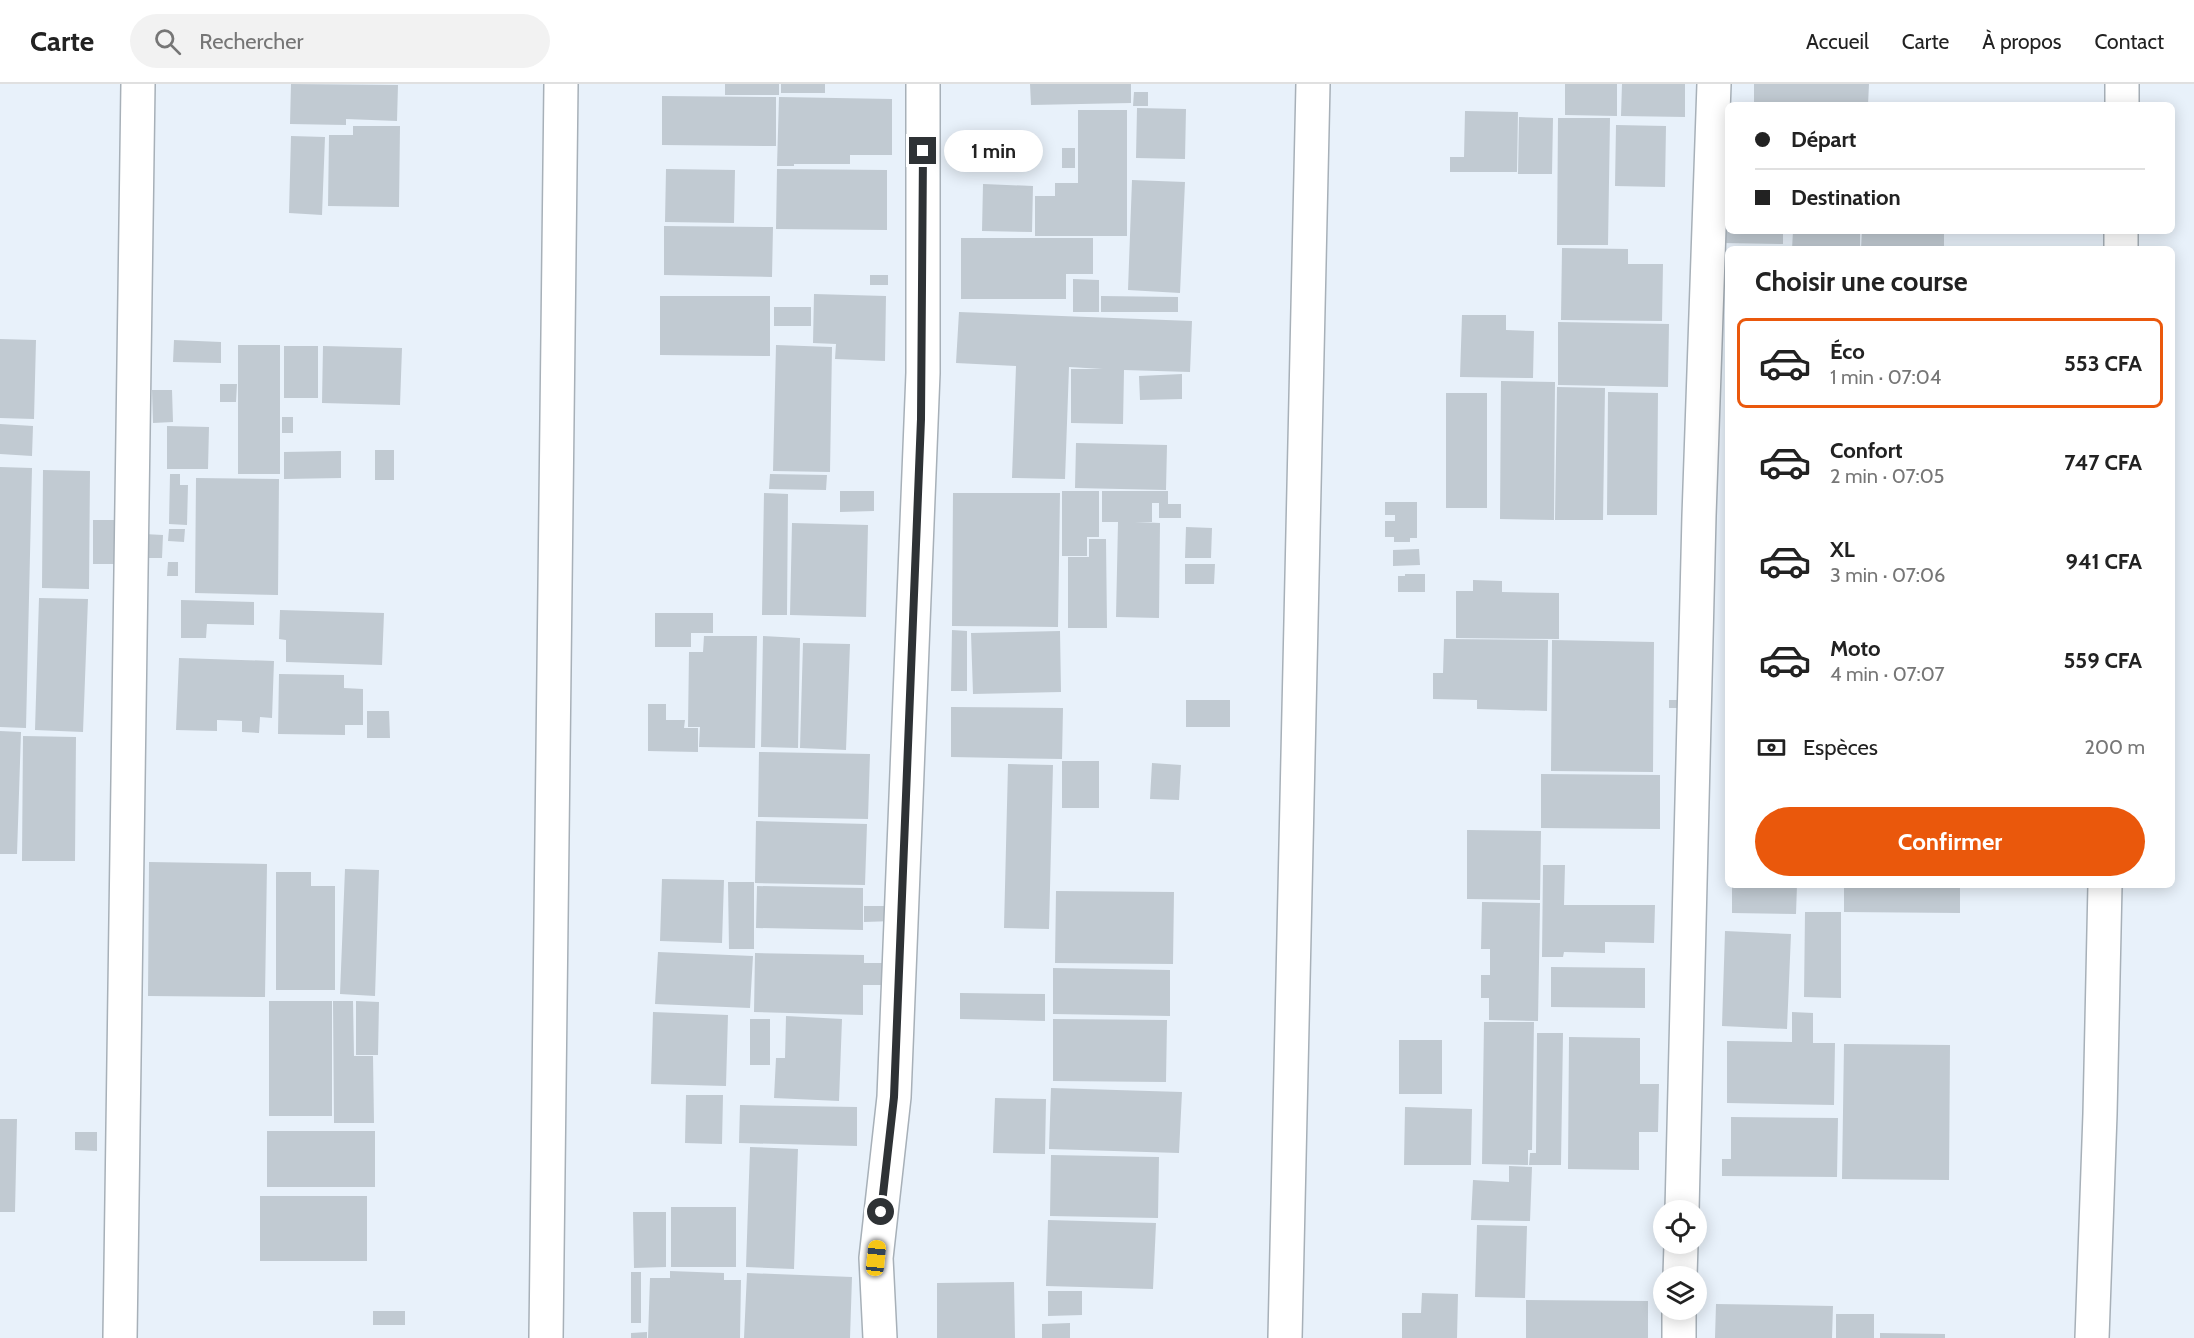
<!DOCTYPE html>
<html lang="fr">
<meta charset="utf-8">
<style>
:root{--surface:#fff;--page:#f2f2f2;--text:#222;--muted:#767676;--line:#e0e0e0;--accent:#ea580c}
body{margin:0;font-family:Cabin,sans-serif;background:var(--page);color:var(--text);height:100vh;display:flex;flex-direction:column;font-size:22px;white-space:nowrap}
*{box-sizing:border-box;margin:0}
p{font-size:20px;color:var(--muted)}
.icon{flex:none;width:33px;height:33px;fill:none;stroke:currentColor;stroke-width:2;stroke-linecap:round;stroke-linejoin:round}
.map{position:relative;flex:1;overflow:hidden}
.drawer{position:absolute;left:1725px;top:162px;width:450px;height:642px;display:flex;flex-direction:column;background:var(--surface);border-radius:9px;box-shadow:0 3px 15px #0003}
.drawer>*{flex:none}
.banner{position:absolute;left:1725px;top:18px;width:450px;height:132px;border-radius:9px;box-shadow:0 3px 15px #0003;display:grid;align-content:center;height:132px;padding:0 30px;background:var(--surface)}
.controls{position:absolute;left:1653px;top:1116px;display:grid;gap:12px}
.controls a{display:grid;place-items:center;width:54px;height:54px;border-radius:50%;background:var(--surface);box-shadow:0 3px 15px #0003;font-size:30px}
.end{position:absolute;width:27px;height:27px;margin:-14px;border:8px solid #2e3235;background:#fff;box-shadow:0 0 0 3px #fff}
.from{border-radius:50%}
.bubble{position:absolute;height:42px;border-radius:21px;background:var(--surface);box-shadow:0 3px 15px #0003;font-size:20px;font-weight:700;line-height:42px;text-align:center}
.car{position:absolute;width:18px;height:36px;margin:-18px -9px;border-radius:8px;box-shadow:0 0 4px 2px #0007;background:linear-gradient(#f5c518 24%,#345 0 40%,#f5c518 0 76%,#345 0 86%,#f5c518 0)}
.banner b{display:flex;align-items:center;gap:21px;height:57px;font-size:22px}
.banner b+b{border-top:2px solid var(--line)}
.banner i{width:15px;height:15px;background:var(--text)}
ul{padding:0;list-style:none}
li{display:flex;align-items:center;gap:18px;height:90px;margin:0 12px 9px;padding:0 18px;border:3px solid transparent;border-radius:9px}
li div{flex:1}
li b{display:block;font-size:22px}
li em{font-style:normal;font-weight:700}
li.active{border-color:var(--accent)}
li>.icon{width:54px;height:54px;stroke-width:1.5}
h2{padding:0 30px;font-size:27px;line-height:72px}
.pay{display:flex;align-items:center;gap:15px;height:66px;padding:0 30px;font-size:22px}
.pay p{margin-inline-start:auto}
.button{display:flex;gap:12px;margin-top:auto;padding:12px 30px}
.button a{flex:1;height:69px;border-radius:36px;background:var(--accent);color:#fff;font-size:24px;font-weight:700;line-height:69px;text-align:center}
header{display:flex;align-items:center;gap:36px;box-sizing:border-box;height:84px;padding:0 30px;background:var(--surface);border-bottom:2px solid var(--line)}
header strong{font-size:28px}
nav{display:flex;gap:33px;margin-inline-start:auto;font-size:21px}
.search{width:420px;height:54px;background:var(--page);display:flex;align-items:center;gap:15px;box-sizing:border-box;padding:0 21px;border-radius:33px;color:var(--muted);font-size:22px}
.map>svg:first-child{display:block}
.building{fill:#c1cad2}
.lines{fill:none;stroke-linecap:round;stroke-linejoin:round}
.minor-casing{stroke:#a7b0b8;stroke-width:36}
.tertiary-casing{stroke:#a7b0b8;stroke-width:36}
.minor{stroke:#fff;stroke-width:33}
.tertiary{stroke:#fff;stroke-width:33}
.route{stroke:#2e3235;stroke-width:8}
</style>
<header>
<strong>Carte</strong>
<div class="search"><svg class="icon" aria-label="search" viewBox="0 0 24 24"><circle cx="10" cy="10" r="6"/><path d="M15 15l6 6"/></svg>Rechercher</div>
<nav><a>Accueil</a><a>Carte</a><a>À propos</a><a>Contact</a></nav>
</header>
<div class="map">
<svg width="2194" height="1254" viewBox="0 0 2194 1254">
<rect width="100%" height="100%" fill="#e8f1fa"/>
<path class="building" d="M291 0 398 1 397 37 346 35V41L290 40Z
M725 0H779V11H725Z
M781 0H825V9H781Z
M1030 0H1131V19L1031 21Z
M1565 0H1617V32L1565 31Z
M1622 0H1685V33L1621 32Z
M1754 0H1869L1868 21H1754Z
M1134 8H1148V22H1133Z
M662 12 776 13V62L662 61Z
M779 13 892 15V71H850V80H794V82H777Z
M1137 24 1186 25 1185 75 1136 74Z
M1078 26H1127V152H1035V112H1055V99H1078Z
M1465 27 1518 28 1517 88H1450V73H1464Z
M1519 33 1553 34 1552 90H1518Z
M1558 34H1610L1608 161H1557Z
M1616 41 1666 42 1665 103 1615 102Z
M353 42H400L399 123 328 122 329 51H353Z
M291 52 325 53 322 131 289 129Z
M1728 53V147H1783V160L1723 159Z
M1062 64H1075V84H1062Z
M666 85 735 86 734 139 665 138Z
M777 85 887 86V146L776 145Z
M1132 96 1185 98 1180 209 1128 206Z
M983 100 1033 102 1032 148 982 147Z
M664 142 773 143 772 193 664 191Z
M1793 147H1860V165H1792Z
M1862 147H1944V165H1861Z
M961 154H1093V190H1066V215H961Z
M1562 164 1628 165V180H1663L1662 237 1561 236Z
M870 191H888V201H870Z
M1073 195 1099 196V228H1073Z
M814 210 886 212 885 277 835 275 836 260 813 259Z
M660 212H770V272L660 271Z
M1101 212 1178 213V228H1101Z
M774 223H811V242H774Z
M959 228 1192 237 1190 288 1124 286 1123 340 1071 339V285H1103L1069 283 1065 395 1012 394 1016 282 956 279Z
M1462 231H1506V246L1534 247 1533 294 1460 293Z
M1558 238 1669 240 1668 303 1558 301Z
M0 255 36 256 34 335 0 334Z
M174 256 221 258V279L173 278Z
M238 261H280V390H238Z
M776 261 832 263 830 388 773 387Z
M284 262H318V314H284Z
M323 262 402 264 400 321 322 319Z
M1182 290V315L1140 316 1139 292Z
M1501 297 1555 298 1554 436 1500 435Z
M220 300H237L236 318H220Z
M1557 303 1605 304 1603 436H1555Z
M152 306H172L173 338 153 339Z
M1608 308 1658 309 1657 431H1607Z
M1446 309H1487V424H1446Z
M282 333H293V349H282Z
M0 340 33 342 32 372 0 370Z
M167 342 209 343 208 385H167Z
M1076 359 1167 361 1166 406 1075 404Z
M375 366H394V396H375Z
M341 367V394L284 395V368Z
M0 383 32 384 26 644 0 643Z
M43 386 90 387 89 505 42 504Z
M170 390H180V401H188L187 441 169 440Z
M770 390 827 391 826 406 769 405Z
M196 394 279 395 278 511 195 509Z
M840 407H874V427L840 428Z
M1062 407H1099V453H1087V472H1062Z
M1102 407H1168V420H1181V434H1159V419H1152V438H1135L1160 439 1159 534 1116 533 1118 438H1102Z
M764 409 788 410 787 531H762Z
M953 409H1060L1058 543 952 542Z
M1385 418H1417V454H1410V458H1394V453H1385V437H1395V431H1385Z
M93 436H116V480H93Z
M792 439 868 441 866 533 790 531Z
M1186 443 1212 444 1211 474H1185Z
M169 445H185L184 458 168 457Z
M144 450 163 451 162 474H143Z
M1089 455H1106L1107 544H1068V473H1089Z
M1419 465 1420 481 1393 482V466Z
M168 478H178V492H167Z
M1185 480H1215L1214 500H1185Z
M1405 490H1425V508H1398V492H1405Z
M1473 496 1502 497V508L1559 509V555L1456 554V507H1473Z
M39 514 88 515 83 648 35 646Z
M181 516 254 518V541L207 540 206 554H181Z
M280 526 384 529 382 581 286 578V556L279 555Z
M655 529H713V549H691V563H655Z
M952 546 967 547V607H951Z
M1060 547 1061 608 973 610 971 549Z
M704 552H757L755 664 699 663 700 643H688L689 568H703Z
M763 552 800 554 798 664 761 663Z
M1444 555 1548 556 1547 627 1477 625V616L1433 615V589H1443Z
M1552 556 1654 558 1653 688 1551 687Z
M803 559 850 560 846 666 800 664Z
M179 574 274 577 272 634 260 633 259 649 242 648V637L217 636V647L176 646Z
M279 590 344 591V604L363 605V641H345V651L278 650Z
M1186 616H1230V643H1186Z
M1669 616H1678L1677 624H1669Z
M648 620H666V636H685L684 644H698V668L648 667Z
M951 623 1063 624 1062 675 951 673Z
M367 627H389L390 654H367Z
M0 647 21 648 17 770H0Z
M23 652 76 653 75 777H22Z
M759 668 870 670 868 735 758 733Z
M1062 677H1099V724H1062Z
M1152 679 1181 681 1179 716 1150 715Z
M1008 680 1053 681 1049 845 1004 844Z
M1541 690 1660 691V745L1541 744Z
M756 737 867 740 865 801 755 799Z
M1467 746 1541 747 1540 816 1467 815Z
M149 778 267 780 265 913 148 912Z
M1543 781H1565L1564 821H1655L1654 859 1605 858V869L1564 868 1563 873H1542Z
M345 785 379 786 375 912 340 910Z
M276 788H311V802H335V906H276Z
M662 795 724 796 722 859 660 857Z
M728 798H754V865H729Z
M1732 801H1797L1796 830 1732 829Z
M1844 801H1960V829L1844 828Z
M757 802 863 804V846L756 844Z
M1056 807 1174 808 1173 880 1055 879Z
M1482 818 1540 819 1538 937 1489 936V914H1481V891H1490V865H1481Z
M864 822H894V837L864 838Z
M1805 828H1841V914L1804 913Z
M1725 847 1791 850 1787 945 1722 942Z
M658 868 753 872 750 924 655 920Z
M755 869 864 871V879H882V901H863V931L754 928Z
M1551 883 1645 884V924L1551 923Z
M1053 884 1170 886V932L1053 930Z
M960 909 1045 910V937L960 935Z
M269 917H332V1032H269Z
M333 917H353L354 972H373L374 1039H334Z
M356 917 379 918 378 971H356Z
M653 928 728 931 726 1002 651 1000Z
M1792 928 1813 929V959H1835L1834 1021 1727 1019V957L1792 958Z
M786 932 842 935 839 1017 774 1014 776 974H785Z
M750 935H770V981H750Z
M1053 935 1167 936 1166 998 1053 997Z
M1484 938H1534L1532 1066H1528V1081L1482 1080Z
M1537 949H1563L1561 1081H1529L1530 1069H1536Z
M1569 953 1640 954V1000H1659L1658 1048H1639V1086L1568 1085Z
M1399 956H1442V1010H1399Z
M1844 960 1950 961 1949 1096 1842 1095Z
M1051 1004 1182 1008 1179 1069 1049 1065Z
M686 1011H723L722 1060 685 1059Z
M995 1014 1046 1015 1045 1070 993 1069Z
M740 1021 857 1023V1062L739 1059Z
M1405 1023 1472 1025 1471 1081H1404Z
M1731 1033 1838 1034 1837 1093 1722 1092V1075H1731Z
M0 1035H17L15 1128H0Z
M267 1047H375V1103H267Z
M75 1048H97V1067L75 1066Z
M750 1063 798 1065 794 1185 746 1183Z
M1051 1071 1159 1073 1158 1134 1050 1132Z
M1509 1082 1532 1083 1530 1137 1471 1136 1473 1096 1509 1098Z
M260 1112H367V1177H260Z
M671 1123H736V1183H671Z
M633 1128H666V1183L634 1184Z
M1048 1136 1156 1139 1153 1205 1046 1202Z
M1477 1141 1527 1142 1525 1214 1475 1213Z
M670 1187 724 1189V1196H741L740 1254H648L650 1194H670Z
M631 1188H641V1239H631Z
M747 1189 852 1193 850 1254H744Z
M1014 1198 1015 1254H937V1199Z
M1048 1207H1082V1231L1048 1232Z
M1422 1209 1458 1210 1457 1254H1402V1229H1421Z
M1526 1216 1648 1217V1254H1526Z
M1716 1220 1833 1222 1832 1254H1715Z
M373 1227H405V1241H373Z
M1836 1230H1874V1254H1836Z
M1070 1239V1254H1042V1240Z
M647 1248V1254H631V1249Z
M1880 1249 1945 1250V1254H1880Z"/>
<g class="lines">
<defs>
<path id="minor" d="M2122 21V0
M2121 165V147
M1682 1126 1699 432 1714 0
M1680 1192 1681 1160
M120 1254 138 0
M546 1254 561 0
M880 1254 876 1174 894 1013 923 289V0
M1679 1254V1226
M2092 1254 2100 1030 2105 801"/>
<path id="tertiary" d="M1285 1254 1313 0"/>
</defs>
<use href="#minor" class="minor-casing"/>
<use href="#tertiary" class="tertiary-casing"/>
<use href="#minor" class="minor"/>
<use href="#tertiary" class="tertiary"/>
</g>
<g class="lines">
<path class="route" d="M881 1128 894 1013 921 335 923 67"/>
</g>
</svg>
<div class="controls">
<a><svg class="icon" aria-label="locate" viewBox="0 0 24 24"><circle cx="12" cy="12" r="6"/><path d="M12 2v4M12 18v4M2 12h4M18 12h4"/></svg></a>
<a><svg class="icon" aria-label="layers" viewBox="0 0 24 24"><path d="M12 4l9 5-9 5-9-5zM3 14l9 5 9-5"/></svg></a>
</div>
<i class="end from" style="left:881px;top:1128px"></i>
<i class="end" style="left:923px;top:67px"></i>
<div class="bubble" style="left:944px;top:46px;width:99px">1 min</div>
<i class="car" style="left:876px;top:1174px;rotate:6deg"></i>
<div class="banner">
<b><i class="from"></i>Départ</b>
<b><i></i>Destination</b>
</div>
<section class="drawer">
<h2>Choisir une course</h2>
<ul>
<li class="active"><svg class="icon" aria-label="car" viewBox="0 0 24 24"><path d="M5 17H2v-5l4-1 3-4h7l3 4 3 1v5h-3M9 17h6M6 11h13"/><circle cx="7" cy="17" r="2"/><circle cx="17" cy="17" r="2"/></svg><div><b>Éco</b><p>1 min · 07:04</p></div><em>553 CFA</em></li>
<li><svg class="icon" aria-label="car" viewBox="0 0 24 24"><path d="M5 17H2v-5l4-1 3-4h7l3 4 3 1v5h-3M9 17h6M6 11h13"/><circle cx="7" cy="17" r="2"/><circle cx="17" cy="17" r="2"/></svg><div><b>Confort</b><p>2 min · 07:05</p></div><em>747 CFA</em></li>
<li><svg class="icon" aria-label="car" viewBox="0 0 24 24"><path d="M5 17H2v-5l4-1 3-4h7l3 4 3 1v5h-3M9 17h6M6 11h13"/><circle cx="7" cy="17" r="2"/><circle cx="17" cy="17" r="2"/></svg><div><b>XL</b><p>3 min · 07:06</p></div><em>941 CFA</em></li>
<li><svg class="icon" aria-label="car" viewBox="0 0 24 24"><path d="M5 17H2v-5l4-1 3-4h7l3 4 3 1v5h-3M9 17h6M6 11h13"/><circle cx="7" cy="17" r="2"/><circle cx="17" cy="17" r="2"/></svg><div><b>Moto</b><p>4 min · 07:07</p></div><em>559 CFA</em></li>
</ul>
<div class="pay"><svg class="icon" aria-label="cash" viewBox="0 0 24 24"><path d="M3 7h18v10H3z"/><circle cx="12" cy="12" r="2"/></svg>Espèces<p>200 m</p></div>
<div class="button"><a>Confirmer</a></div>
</section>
</div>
